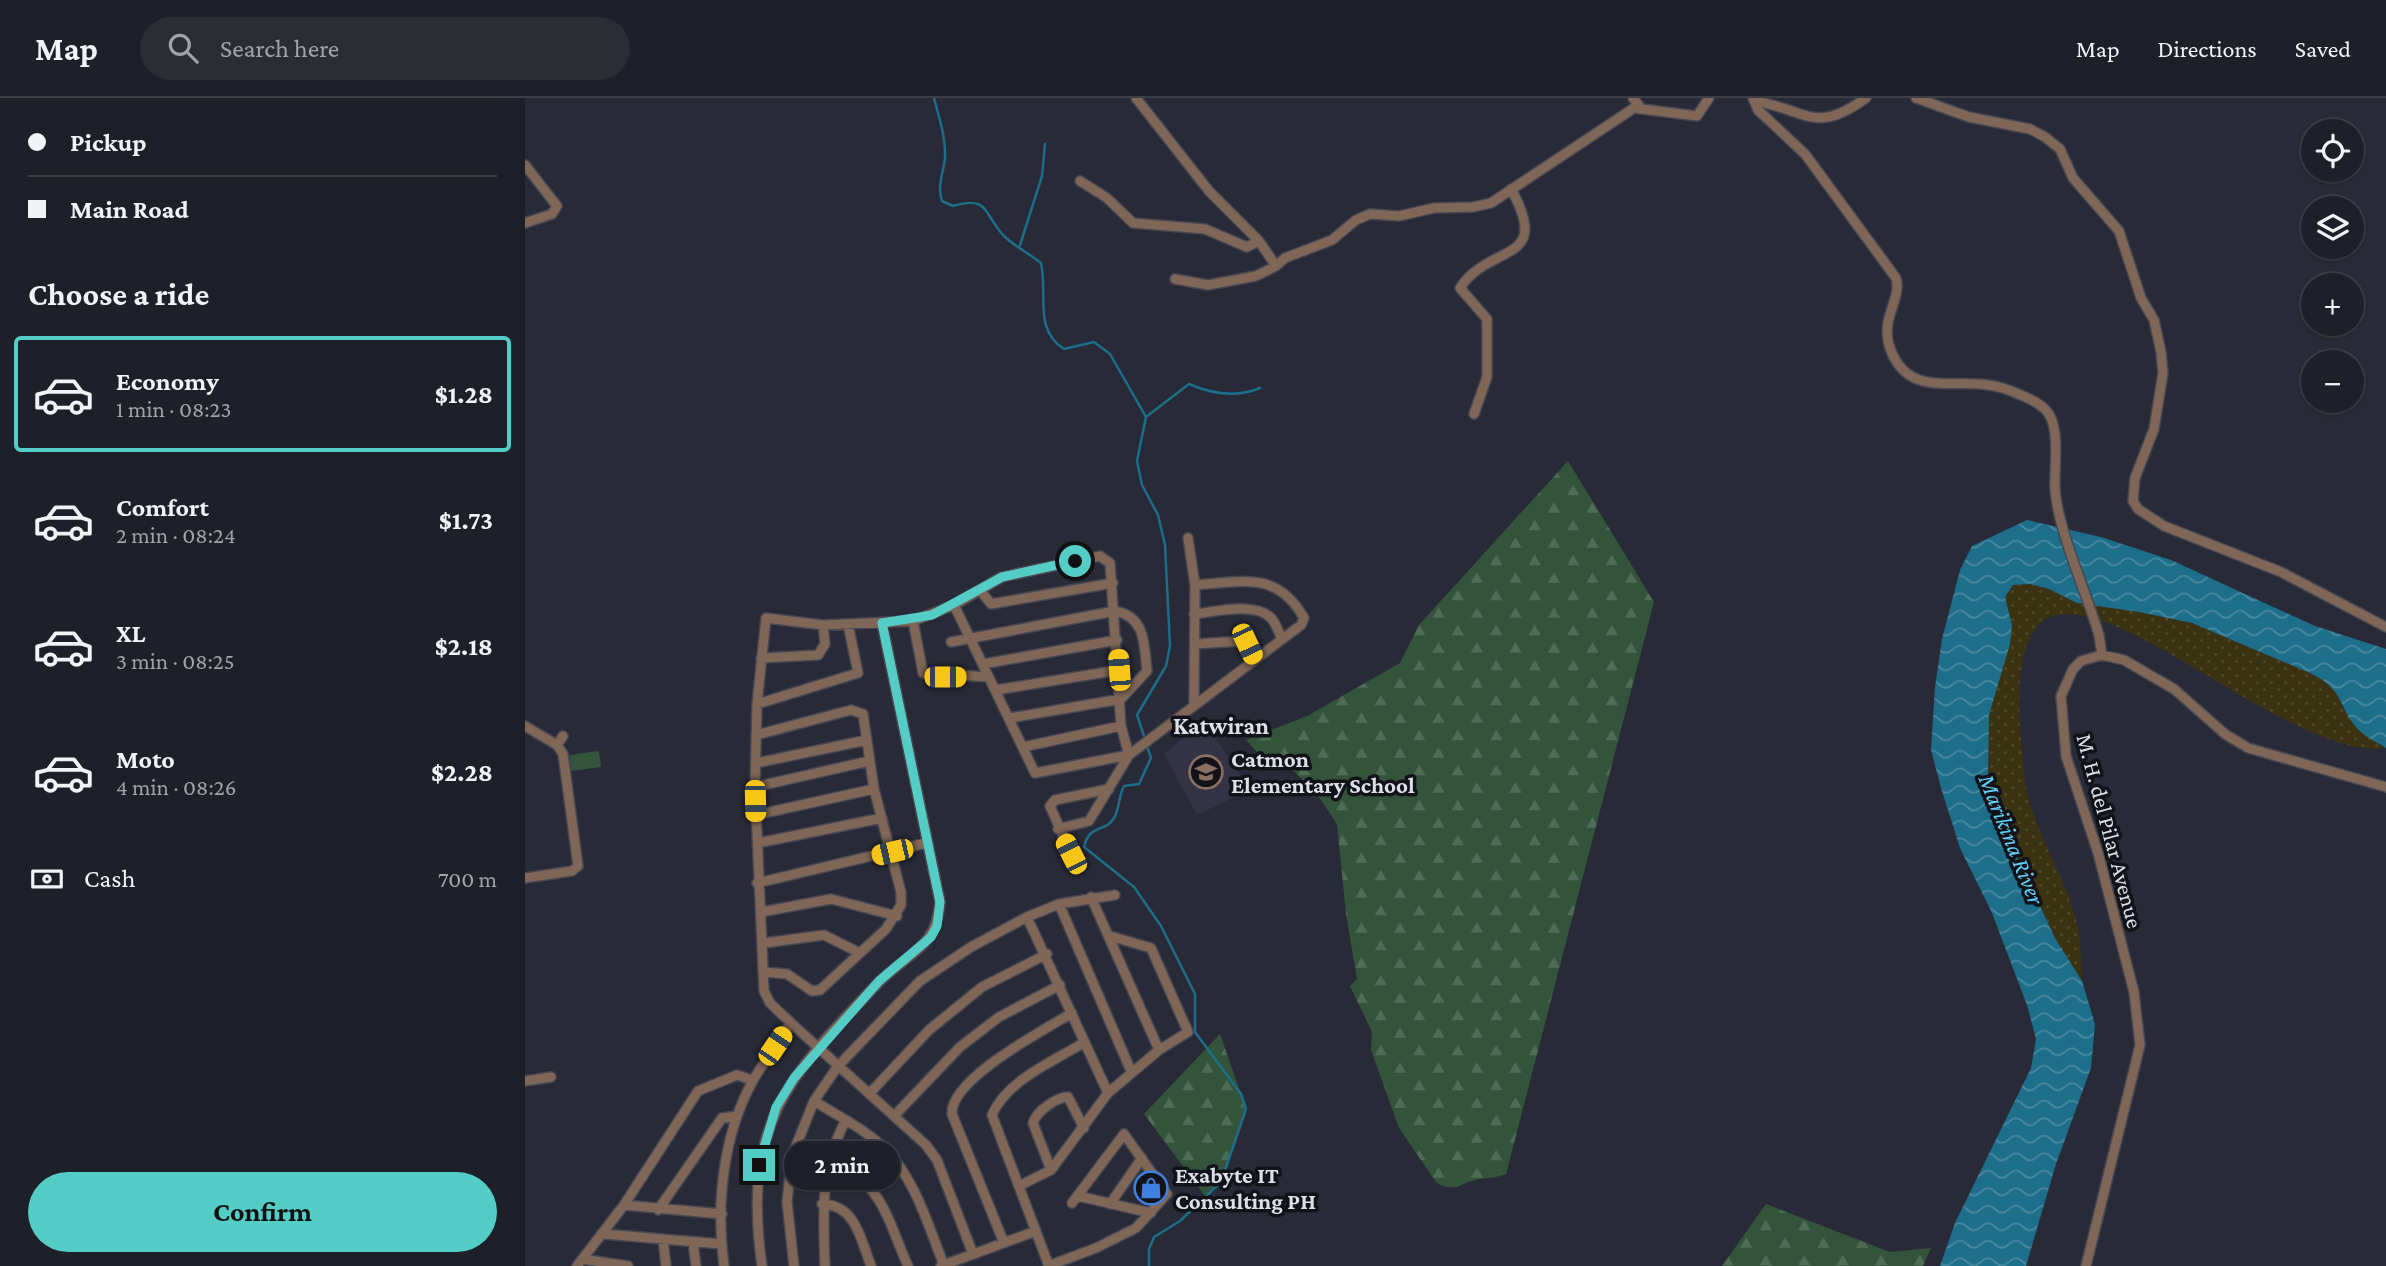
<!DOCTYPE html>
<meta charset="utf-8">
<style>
:root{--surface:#1e2029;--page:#2b2d35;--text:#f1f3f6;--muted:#a1a3a8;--line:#3c3e46;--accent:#54cdc7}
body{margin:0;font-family:"Crimson Pro",serif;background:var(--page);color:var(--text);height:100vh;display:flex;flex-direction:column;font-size:26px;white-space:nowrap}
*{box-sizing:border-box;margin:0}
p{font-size:23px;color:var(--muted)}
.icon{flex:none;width:38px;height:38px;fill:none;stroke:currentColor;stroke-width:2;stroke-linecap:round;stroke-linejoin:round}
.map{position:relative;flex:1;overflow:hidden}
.sheet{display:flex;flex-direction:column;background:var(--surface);width:525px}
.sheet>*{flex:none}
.hud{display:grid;align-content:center;height:154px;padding:0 28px;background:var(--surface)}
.buttons{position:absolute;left:1776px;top:21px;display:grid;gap:14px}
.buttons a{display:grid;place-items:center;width:63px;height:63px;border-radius:50%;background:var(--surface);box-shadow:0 2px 5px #0004,0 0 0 2px var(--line);font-size:35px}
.end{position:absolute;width:32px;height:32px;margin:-16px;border:9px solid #54cdc7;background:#111;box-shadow:0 0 0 4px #111}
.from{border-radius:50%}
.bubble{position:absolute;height:49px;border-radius:24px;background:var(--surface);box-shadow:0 2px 5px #0004,0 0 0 2px var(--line);font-size:23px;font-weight:700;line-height:49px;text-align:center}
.car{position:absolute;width:21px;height:42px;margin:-21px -10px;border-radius:9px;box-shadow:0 0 5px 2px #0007;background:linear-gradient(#f5c518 24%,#345 0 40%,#f5c518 0 76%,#345 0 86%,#f5c518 0)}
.hud b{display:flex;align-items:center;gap:24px;height:66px;font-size:26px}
.hud b+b{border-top:2px solid var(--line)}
.hud i{width:18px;height:18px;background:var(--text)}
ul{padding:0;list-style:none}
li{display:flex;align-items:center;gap:21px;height:116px;margin:0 14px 10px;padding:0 14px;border:4px solid transparent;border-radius:7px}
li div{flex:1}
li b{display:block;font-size:26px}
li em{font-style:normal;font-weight:700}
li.on{border-color:var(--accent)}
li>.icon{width:63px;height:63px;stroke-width:1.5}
h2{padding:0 28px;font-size:32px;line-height:84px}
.pay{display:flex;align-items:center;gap:18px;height:77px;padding:0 28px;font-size:26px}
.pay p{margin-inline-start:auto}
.primary-button{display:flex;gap:14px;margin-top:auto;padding:14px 28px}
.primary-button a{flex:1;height:80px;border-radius:42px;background:var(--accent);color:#111;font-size:28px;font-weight:700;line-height:80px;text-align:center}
header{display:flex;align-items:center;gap:42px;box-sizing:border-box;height:98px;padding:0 35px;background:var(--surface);border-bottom:2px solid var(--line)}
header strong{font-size:33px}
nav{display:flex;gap:38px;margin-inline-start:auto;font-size:24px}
.search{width:490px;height:63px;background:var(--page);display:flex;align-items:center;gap:18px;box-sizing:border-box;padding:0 24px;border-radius:38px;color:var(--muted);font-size:26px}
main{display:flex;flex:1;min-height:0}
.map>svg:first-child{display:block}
.built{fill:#323345}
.forest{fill:url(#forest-firs)}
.sand{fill:url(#sand-dots)}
.pitch{fill:#33543b}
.water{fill:url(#water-waves)}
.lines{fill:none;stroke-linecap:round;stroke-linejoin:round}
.stream{stroke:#1d6e8a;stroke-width:2.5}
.minor-casing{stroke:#454753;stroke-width:12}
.minor{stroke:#7f6657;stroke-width:9}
.route{stroke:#54cdc7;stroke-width:9}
.labels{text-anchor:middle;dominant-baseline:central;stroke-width:7;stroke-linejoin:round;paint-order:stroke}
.poi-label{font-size:23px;font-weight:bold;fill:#dedfe8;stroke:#121319;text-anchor:start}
.street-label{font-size:23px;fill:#dedfe8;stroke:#121319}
.neighbourhood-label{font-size:24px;font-weight:bold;fill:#dedfe8;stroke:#121319}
.water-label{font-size:24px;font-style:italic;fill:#62d0fa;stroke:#121319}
</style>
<header>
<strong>Map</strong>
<div class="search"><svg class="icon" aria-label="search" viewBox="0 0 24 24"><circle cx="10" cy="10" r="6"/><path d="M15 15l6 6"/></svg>Search here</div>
<nav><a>Map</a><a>Directions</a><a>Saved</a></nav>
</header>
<main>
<section class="sheet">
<div class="hud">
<b><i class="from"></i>Pickup</b>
<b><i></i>Main Road</b>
</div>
<h2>Choose a ride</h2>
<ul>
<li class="on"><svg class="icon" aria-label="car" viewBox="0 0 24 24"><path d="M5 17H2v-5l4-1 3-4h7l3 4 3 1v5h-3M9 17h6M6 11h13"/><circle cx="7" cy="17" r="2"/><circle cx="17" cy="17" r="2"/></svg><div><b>Economy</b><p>1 min · 08:23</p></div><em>$1.28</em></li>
<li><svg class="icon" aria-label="car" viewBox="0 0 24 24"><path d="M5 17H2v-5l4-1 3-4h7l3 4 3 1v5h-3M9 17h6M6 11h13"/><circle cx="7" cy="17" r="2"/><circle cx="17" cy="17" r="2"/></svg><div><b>Comfort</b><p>2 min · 08:24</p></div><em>$1.73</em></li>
<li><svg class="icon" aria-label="car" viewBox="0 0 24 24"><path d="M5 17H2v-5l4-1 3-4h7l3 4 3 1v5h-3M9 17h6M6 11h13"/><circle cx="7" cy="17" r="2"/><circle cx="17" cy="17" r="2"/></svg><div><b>XL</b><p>3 min · 08:25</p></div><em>$2.18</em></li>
<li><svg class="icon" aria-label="car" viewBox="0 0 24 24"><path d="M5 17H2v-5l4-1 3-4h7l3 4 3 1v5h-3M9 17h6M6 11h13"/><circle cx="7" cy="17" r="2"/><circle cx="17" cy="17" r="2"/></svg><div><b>Moto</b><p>4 min · 08:26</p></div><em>$2.28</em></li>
</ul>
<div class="pay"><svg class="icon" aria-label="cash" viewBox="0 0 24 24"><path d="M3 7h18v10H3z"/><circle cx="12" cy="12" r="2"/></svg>Cash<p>700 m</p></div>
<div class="primary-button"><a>Confirm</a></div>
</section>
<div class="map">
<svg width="1861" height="1168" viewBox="0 0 1861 1168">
<defs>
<pattern id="forest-firs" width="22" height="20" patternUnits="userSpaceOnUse" patternTransform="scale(1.75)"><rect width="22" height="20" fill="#33543b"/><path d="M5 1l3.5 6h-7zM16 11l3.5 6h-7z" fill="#506c57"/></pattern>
<pattern id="sand-dots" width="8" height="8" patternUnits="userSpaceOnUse" patternTransform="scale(1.75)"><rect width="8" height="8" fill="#3b3212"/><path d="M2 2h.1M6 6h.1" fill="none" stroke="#4e4629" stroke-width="1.8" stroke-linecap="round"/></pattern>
<pattern id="water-waves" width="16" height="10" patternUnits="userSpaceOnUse" patternTransform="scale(1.75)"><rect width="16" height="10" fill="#1d6e8a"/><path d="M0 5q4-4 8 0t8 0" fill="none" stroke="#4889a0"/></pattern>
</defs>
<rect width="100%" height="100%" fill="#282a37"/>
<path class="built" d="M679 623 725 692 672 717 639 656Z"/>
<path class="forest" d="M1043 363 1129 504 981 1076C971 1080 963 1080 953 1081 936 1085 928 1096 911 1084L874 1030 846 952 847 934 825 888 832 881 821 816 812 726 796 702 769 673 749 660 732 654 721 642 782 618 875 565 894 527Z
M695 936 721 1011 696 1084 680 1098 619 1016Z
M1241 1106 1365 1154 1406 1150 1398 1168H1197Z"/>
<path class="sand" d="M1505 486 1524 491 1552 505 1614 514 1667 525 1785 575C1823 593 1812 613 1837 635 1844 641 1854 645 1861 650 1768 663 1591 488 1523 520 1490 536 1493 609 1496 639 1498 662 1499 690 1507 712 1520 750 1542 786 1552 825 1556 844 1556 864 1557 883L1530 840 1491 757 1463 685 1464 617 1487 527 1480 499 1488 487Z"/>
<path class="pitch" d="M74 653 76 669 46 673 44 657Z"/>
<path class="water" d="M1502 422 1576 439 1646 462 1790 528 1861 551V650C1854 645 1844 641 1837 635 1812 613 1823 593 1785 575L1667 525 1614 514 1552 505 1524 491 1505 486 1488 487 1480 499 1487 527 1485 546 1464 617 1463 685 1491 757 1530 840 1557 883 1570 926 1566 970 1531 1066 1501 1168H1415L1430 1125 1506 970 1511 941 1502 907 1467 815 1435 750 1416 690 1406 652 1410 589 1417 541 1435 472 1447 448Z"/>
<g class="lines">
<path class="stream" d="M409 0C414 20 421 39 420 60 418 77 412 87 417 103L428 108C465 97 458 116 479 138 489 148 505 156 516 165 523 196 508 231 539 251L569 244 585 256 621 319 612 363 617 387 633 417 640 447 645 548 641 568 612 617 620 641
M495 147 517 78 520 46
M621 319 664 286C687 296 711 300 735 290
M622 648 626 660 614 686 599 688C593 699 595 710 589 720 580 735 565 725 559 749L609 789 636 828 670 896V934L716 996 721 1011 696 1084 655 1123 629 1139 624 1151V1168"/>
<defs>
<path id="minor" d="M611 0 684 93 734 143 751 168
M1108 0 1115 9
M1228 0 1233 12 1280 56 1371 180C1377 201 1356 219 1364 247 1380 299 1423 281 1463 287 1475 288 1487 293 1498 298 1508 302 1518 307 1524 316 1535 335 1529 369 1530 390 1532 430 1562 496 1574 537L1577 557
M1391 0 1444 19 1505 31 1520 39 1535 51 1548 80 1594 133 1616 200 1629 222 1636 254 1638 275 1629 331 1610 380 1608 403 1613 411 1639 428 1756 474 1861 529
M1229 3C1282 11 1289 38 1341 0
M0 67 32 108 27 116 0 125
M555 83 582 100 608 125 680 131 722 149 734 143
M650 181 683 187 731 178 751 168 760 160 807 142 831 122 845 116 874 118 909 110 948 109 966 105 1109 10 1172 18 1184 0
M949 316 962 279V221L935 190C965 144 1028 167 986 91
M663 440 670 487 669 606
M455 492 466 506 588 485
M429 507 510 675 604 657
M669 516C690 514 732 503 747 521 751 526 754 535 757 541
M388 523 398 575 464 579
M426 544 590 513C621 519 619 546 622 573L596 601 485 620
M670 546 716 543 722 546 729 561
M236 560 293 557 300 546 298 527
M458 566 592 542
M471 592 594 572
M232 606 333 575 323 526
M0 628 32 647 38 656 53 768 47 773 0 780
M231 637 326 612 338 616 349 691 376 794V807L361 831 295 892 287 893 262 876 240 874
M32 647 38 638
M498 649 596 628
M231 665 342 642
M230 689 344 663
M231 717 349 691
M533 731 564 723 604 657 776 527 779 520C752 472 717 484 670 487
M233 745 357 720
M546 756 525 708 530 702 584 691
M232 785 401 745
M566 799 634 952
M534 806 606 973
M236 814 306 801 372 818
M502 819 583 995
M239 845 299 837 333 854
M250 948 266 925
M0 983 26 979
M345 995 404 932 457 889 522 856
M289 1003C313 1018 340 1031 360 1051 391 1082 403 1128 419 1167
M370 1017 435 949 474 919 535 887
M304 1063C357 1082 362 1121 383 1168
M526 1072 508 1025C511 1014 531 999 543 999L559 1030
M494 1088 526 1072 583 995 634 952 663 934 626 850 585 838
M553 1098 626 1115
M297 1106C331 1107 336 1142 346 1168
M585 1106 617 1060
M99 1107 197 1116
M133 1112 197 1020 212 1018
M79 1136 196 1146
M138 1141 141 1168
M168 1144 171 1168
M479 1145 427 1016C425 981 519 932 547 915
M448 1156 412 1062 401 1047 266 925 245 905 239 893 230 689 232 606 241 520 298 527 388 523 429 507 477 479 575 458 585 465 596 628 604 657
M57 1161 103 1168
M52 1168 99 1107 173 993 212 977 227 982
M199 1168C190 1102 199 1024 237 968
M237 1168C217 1027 261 980 354 884 383 854 411 852 415 804L357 525
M269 1168 262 1104 267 1058 289 1003 313 968 395 883 446 849 502 819 534 806 590 797
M300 1168C298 1117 295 1069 321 1022
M416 1168 511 1133
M523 1168 571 1150 611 1130 642 1096 599 1036 547 1105
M524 1168 467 1017C482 982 529 963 560 944
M1561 1168 1615 947 1609 894 1573 755 1541 658 1536 598 1548 571 1556 563 1577 557 1599 562 1649 591 1700 636 1723 650 1861 689"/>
</defs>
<use href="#minor" class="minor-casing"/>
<use href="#minor" class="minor"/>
</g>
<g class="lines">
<path class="route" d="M234 1067 251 1009 269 980 354 883 406 839 412 828 415 804 357 525 407 517 477 479 550 463"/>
</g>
<defs>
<symbol id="school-ring" viewBox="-11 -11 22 22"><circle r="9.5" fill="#121319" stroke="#8d6e63" stroke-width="1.5"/><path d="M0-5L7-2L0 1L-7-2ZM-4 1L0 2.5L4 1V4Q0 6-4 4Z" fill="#8d6e63"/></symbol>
<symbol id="shop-ring" viewBox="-11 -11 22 22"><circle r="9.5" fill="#121319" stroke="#3f7fe0" stroke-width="1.5"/><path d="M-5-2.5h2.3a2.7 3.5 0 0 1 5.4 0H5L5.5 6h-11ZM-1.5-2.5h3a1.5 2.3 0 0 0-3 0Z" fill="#3f7fe0"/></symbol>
</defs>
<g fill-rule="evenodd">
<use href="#school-ring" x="662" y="655" width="38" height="38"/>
<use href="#shop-ring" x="607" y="1071" width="38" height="38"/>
</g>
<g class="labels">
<g class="poi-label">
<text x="706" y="661">Catmon<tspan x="706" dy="26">Elementary School</tspan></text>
<text x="650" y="1077">Exabyte IT<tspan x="650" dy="26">Consulting PH</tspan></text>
</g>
<g class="street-label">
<text transform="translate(1585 733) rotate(75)">M. H. del Pilar Avenue</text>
</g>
<g class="neighbourhood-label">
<text x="696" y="627">Katwiran</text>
</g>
<g class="water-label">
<text transform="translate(1487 741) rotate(68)">Marikina River</text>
</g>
</g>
</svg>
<div class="buttons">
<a><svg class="icon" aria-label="locate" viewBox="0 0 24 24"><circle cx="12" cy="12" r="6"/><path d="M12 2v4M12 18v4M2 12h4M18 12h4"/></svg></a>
<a><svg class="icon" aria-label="layers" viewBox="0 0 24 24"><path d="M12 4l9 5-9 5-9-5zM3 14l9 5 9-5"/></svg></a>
<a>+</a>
<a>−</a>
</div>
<i class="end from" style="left:550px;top:463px"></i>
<i class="end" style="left:234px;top:1067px"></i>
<div class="bubble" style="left:259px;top:1043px;width:116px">2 min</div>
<i class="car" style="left:722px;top:546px;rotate:155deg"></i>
<i class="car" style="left:594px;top:572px;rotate:356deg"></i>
<i class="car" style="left:420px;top:579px;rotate:90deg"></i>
<i class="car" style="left:230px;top:703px;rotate:179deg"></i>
<i class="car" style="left:367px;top:754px;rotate:257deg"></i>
<i class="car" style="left:546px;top:756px;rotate:333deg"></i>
<i class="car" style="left:250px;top:948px;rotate:34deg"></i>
</div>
</main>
